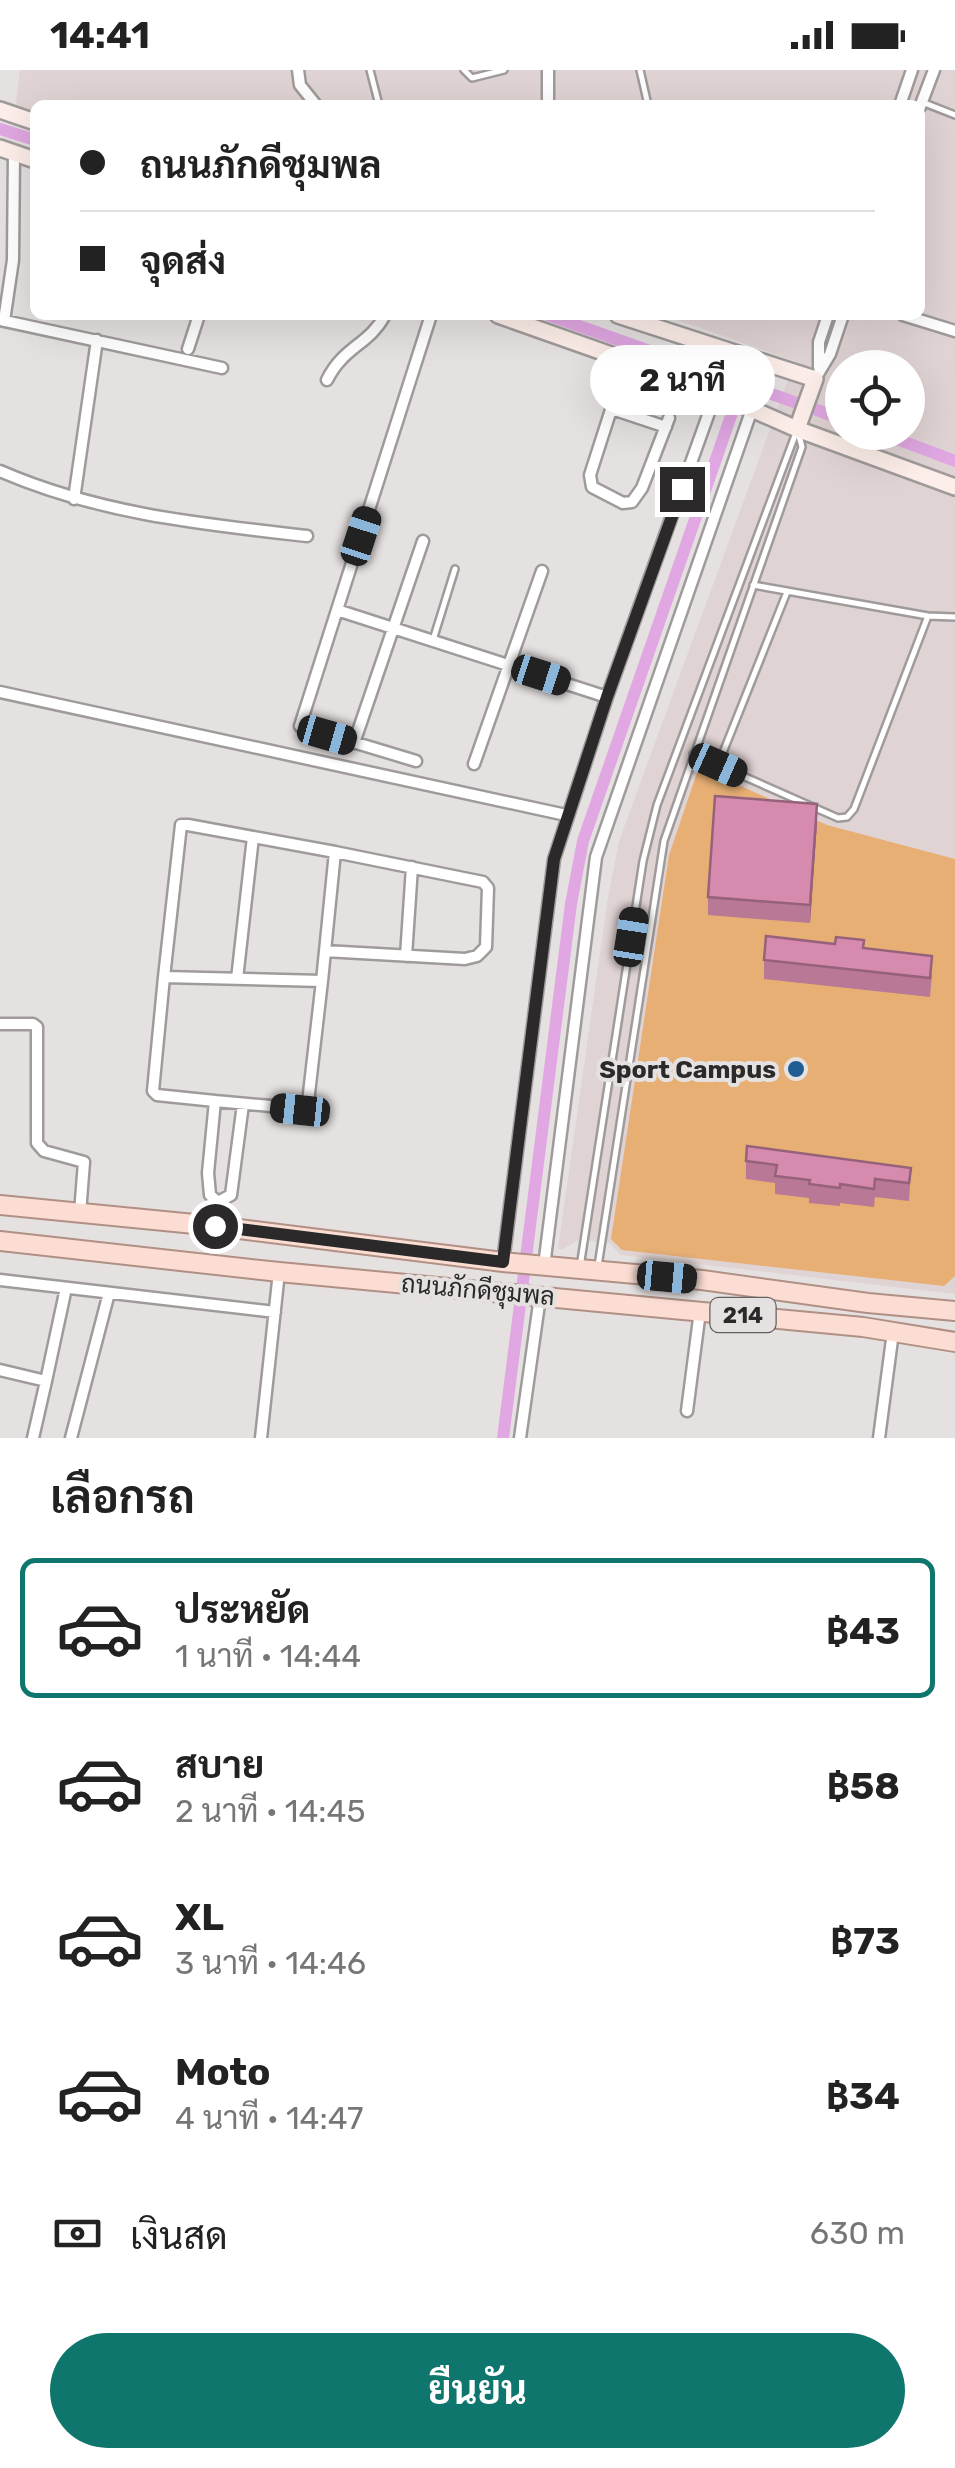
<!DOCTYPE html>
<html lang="th">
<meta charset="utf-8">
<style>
:root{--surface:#fff;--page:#f2f2f2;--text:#222;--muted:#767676;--line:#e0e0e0;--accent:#0f766e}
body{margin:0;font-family:Rubik,Sarabun,sans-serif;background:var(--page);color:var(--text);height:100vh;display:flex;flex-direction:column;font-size:38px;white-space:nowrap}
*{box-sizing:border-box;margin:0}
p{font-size:32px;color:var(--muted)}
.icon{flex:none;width:55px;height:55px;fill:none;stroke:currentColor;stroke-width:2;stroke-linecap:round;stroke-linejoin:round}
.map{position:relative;height:1368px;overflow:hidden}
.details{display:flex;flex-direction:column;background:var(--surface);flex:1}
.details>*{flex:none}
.hud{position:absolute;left:30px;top:30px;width:895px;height:220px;border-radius:15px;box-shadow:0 10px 40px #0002;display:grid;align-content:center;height:220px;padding:0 50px;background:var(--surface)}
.fabs{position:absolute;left:825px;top:280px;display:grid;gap:20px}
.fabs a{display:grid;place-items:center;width:100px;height:100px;border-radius:50%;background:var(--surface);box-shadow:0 10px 40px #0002;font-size:50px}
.end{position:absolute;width:45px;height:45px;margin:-22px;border:12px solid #2b2929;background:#fff;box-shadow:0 0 0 5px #fff}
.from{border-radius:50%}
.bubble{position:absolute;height:70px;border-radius:35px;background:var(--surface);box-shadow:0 10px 40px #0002;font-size:32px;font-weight:700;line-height:70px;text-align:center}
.car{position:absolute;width:30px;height:60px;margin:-30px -15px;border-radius:12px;box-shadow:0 0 8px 2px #0007;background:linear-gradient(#222 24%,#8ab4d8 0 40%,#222 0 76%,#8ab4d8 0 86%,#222 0)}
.hud b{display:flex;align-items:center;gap:35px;height:95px;font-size:38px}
.hud b+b{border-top:2px solid var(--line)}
.hud i{width:25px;height:25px;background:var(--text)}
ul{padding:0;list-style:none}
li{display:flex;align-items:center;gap:30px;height:140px;margin:0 20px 15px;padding:0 30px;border:5px solid transparent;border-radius:15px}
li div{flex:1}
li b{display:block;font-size:38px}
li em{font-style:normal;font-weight:700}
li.on{border-color:var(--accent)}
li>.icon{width:90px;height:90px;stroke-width:1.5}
h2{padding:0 50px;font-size:45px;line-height:120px}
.pay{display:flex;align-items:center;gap:25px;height:110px;padding:0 50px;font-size:38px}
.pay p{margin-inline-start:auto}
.primary-button{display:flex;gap:20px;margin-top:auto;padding:20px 50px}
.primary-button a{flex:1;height:115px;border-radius:60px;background:var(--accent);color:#fff;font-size:40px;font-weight:700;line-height:115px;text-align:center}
.status{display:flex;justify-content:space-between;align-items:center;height:70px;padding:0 50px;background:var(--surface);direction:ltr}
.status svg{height:28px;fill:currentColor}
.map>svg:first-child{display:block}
.built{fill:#e0d3d3;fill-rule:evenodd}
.green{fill:#e7af74}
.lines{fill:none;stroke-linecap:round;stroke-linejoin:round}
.canal{stroke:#e0a7e2;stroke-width:12}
.lane-casing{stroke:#a09b9b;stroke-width:10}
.street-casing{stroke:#a09b9b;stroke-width:15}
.secondary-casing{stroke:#a09b9b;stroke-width:20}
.primary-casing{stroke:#b09084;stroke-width:22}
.lane{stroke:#fff;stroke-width:5}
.street{stroke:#fff;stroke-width:10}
.secondary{stroke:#fdeee9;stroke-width:15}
.primary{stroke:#fbddd3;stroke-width:18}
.wall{fill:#b87896}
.shaded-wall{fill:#96617a}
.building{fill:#d68bae;stroke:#96617a;stroke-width:2.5}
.route{stroke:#2b2929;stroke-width:12}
.poi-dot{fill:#1e5c92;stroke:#e6e1e1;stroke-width:4}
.labels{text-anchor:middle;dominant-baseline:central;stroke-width:8;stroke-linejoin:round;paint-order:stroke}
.shield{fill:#e6e1e1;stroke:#636060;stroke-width:2.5}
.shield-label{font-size:22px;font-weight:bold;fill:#2b2929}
.poi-label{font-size:25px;font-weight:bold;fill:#2b2929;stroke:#e6e1e1;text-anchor:end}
.street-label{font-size:25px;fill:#2b2929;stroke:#e6e1e1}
</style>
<div class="status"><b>14:41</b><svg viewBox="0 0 49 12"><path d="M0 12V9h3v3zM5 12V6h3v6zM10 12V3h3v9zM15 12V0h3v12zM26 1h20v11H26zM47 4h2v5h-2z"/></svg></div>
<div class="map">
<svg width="955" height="1368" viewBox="0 0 955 1368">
<rect width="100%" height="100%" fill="#e6e1e1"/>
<path class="built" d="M20 0H955V1224L620 1185 610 1173 578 1170 563 1179H558L607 833 619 771 795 291 663 245H920V35H35V46L15 41ZM842 298H908V362H842Z"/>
<path class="green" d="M699 697 827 755 955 789V1206L944 1216 622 1180 611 1169 669 785Z"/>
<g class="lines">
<path class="canal" d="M0 59 35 70
M548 245 842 349
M878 362 955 391
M503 1368 571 834 583 771 732 343"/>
<defs>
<path id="lane" d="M370 0 379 35
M464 0 472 8 504 0
M640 0 648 35
M922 32 955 45
M753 515 928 546 955 547
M433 570 455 499
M693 684 838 748 847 747 854 739 928 546
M718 695 787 522
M598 1196 664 771 802 377 798 362
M580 1197 643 791 657 735 797 360"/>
<path id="street" d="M298 0 300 15 316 35
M548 0V35
M900 35 912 0
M920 37 934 0
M431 245 337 540 607 627
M903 245 955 261
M0 250 222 298
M4 251 13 190 14 83
M188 279 199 245
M627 290 590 405 592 417 623 433 632 432 642 418 669 348
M819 297V272L828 245
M815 309 830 284 843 245
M327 310C344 276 369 275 385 245
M612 339 666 357
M0 401C99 444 201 454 307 466
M74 429 97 270
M337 540 300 656 416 691
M0 622 566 745
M354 673 423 471
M474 694 542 501
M325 881 465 889 477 886 486 877 488 818 483 812 335 782
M406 886 412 797
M164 907 181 755H188L335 782 322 911
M237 909 253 767
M0 954H33L37 957V1073L44 1081 84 1092 80 1143
M215 1031 304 1039 308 1032 322 911 164 907 153 1021 157 1025 215 1031 208 1103 210 1125 218 1132 215 1156
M218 1132 231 1125 243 1034
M503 1192 554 789 607 627 716 323
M544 1196 596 787 752 339
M0 1210 275 1242
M0 1300 46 1311 66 1218
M687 1341 700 1241
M33 1368 46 1311
M71 1368 109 1223
M261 1368 279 1202
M520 1368 540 1227
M879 1368 893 1262"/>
<path id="secondary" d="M0 40 35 52
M0 78 35 90
M498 245 699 316 797 359 955 417
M618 245 815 309 797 359
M699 316 712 276"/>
<path id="primary" d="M0 1135 215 1156 503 1192 702 1210 868 1233 955 1241
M0 1171 279 1202 863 1257 955 1272"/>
</defs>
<use href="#lane" class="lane-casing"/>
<use href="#street" class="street-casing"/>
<use href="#secondary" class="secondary-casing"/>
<use href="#primary" class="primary-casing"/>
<use href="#lane" class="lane"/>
<use href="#street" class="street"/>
<use href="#secondary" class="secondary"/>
<use href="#primary" class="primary"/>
</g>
<path class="wall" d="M817 752 810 853 708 845V827Z
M864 878 932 904 930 927 764 909V890Z
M746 1091 911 1098 909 1131 875 1127 874 1137 840 1133V1136L809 1133V1128L775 1124V1113L746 1109Z"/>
<path class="shaded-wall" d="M817 734V752L810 853V835Z"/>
<path class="building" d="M715 726 817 734 810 835 708 827Z
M766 866 835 874 836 867 864 870 863 878 932 886 930 908 764 890Z
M747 1076 911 1098 909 1113 875 1109 874 1119 840 1114V1118L809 1114 810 1110 775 1106 777 1095 746 1091Z"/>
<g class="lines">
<path class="route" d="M215 1156 503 1192 554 789 607 627 682 419"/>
</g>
<circle class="poi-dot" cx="796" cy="999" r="10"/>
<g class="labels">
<rect class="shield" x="710.5" y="1228" width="65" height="34" rx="8"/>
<g class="shield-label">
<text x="743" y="1245">214</text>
</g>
<g class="poi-label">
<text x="776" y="999">Sport Campus</text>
</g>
<g class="street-label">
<text transform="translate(478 1220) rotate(5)">ถนนภักดีชุมพล</text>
</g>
</g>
</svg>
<div class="fabs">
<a><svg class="icon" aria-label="locate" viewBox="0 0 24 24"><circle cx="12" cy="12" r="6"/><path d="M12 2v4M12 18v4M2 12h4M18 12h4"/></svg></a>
</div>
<i class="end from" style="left:215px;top:1156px"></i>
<i class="end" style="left:682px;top:419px"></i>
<div class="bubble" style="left:590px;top:275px;width:185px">2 นาที</div>
<i class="car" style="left:361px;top:466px;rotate:18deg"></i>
<i class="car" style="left:541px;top:605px;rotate:108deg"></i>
<i class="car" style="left:327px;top:665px;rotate:106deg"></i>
<i class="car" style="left:718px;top:695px;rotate:114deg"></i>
<i class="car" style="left:631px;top:867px;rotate:9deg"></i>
<i class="car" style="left:300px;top:1040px;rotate:276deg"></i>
<i class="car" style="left:667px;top:1207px;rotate:95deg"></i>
<div class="hud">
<b><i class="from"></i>ถนนภักดีชุมพล</b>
<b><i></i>จุดส่ง</b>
</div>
</div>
<section class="details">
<h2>เลือกรถ</h2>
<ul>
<li class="on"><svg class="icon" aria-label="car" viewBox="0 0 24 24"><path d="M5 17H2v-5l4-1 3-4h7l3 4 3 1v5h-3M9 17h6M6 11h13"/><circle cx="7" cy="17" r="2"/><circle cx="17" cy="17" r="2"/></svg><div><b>ประหยัด</b><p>1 นาที · 14:44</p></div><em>฿43</em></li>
<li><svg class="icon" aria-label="car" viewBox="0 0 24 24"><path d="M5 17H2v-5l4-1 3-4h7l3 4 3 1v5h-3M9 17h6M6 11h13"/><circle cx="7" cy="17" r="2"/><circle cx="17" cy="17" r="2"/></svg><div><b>สบาย</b><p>2 นาที · 14:45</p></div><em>฿58</em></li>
<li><svg class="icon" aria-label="car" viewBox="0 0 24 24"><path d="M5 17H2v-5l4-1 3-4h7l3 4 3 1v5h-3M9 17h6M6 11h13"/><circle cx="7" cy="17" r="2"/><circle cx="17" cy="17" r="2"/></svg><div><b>XL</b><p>3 นาที · 14:46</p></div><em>฿73</em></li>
<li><svg class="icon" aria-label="car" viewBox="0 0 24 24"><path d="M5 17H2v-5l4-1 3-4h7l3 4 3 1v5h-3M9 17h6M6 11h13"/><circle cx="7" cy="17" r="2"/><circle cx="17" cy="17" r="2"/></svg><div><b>Moto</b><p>4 นาที · 14:47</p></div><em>฿34</em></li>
</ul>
<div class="pay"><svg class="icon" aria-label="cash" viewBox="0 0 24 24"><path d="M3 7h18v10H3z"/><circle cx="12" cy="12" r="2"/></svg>เงินสด<p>630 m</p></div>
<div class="primary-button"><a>ยืนยัน</a></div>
</section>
